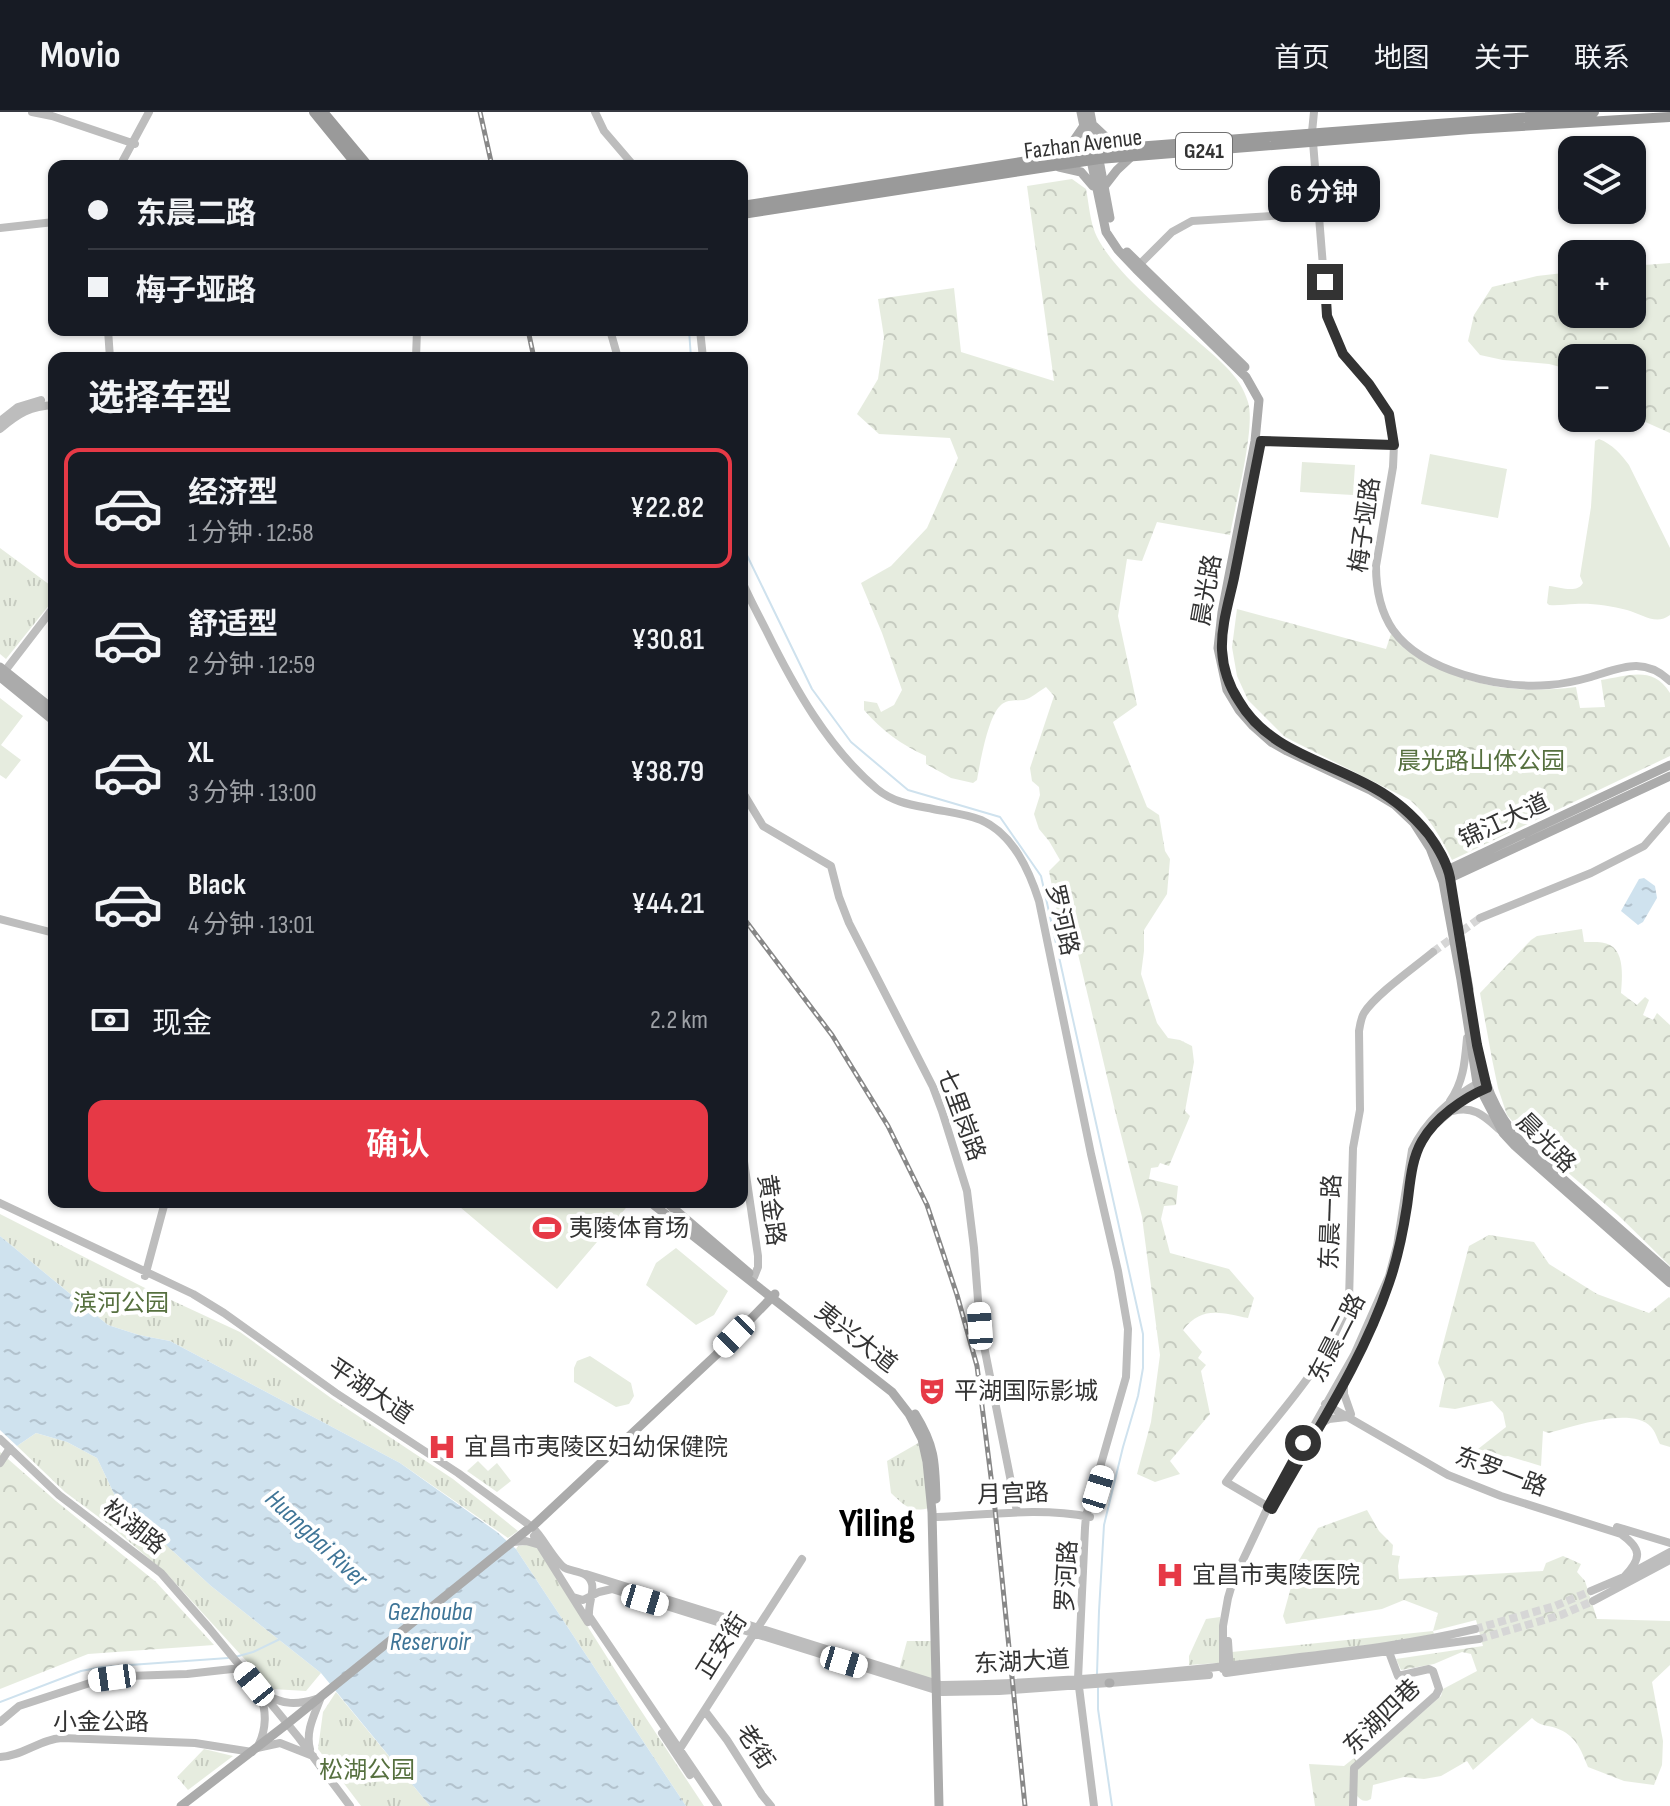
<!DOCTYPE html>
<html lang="zh">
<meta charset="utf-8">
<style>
:root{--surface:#171b24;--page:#242831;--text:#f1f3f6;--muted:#9ea1a6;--line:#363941;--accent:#e63946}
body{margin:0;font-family:"Sofia Sans Condensed","Noto Sans SC",sans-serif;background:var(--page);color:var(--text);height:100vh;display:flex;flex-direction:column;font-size:30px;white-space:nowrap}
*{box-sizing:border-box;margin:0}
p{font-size:26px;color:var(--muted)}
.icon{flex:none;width:44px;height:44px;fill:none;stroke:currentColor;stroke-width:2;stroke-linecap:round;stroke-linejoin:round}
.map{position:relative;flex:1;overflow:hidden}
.details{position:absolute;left:48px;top:240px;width:700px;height:856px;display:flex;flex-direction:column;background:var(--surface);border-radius:16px;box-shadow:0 2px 6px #0004}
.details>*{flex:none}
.banner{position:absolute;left:48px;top:48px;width:700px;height:176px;border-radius:16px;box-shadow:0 2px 6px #0004;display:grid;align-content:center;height:176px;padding:0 40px;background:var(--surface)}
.buttons{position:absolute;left:1558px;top:24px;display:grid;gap:16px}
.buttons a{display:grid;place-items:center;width:88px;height:88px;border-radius:16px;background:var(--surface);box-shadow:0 2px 6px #0004;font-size:40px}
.end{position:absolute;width:36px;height:36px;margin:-18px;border:10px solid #333;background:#fff;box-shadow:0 0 0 4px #fff}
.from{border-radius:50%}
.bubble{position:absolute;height:56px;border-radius:16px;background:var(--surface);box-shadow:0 2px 6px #0004;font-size:26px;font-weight:600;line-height:56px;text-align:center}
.car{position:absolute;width:24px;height:48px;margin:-24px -12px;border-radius:10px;box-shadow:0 0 6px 2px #0007;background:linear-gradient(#fff 24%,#345 0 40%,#fff 0 76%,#345 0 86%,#fff 0)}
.banner b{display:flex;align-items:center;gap:28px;height:76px;font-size:30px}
.banner b+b{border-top:2px solid var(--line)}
.banner i{width:20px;height:20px;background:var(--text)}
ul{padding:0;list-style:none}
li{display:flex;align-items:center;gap:24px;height:120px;margin:0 16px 12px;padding:0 24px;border:4px solid transparent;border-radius:16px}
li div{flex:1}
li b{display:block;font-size:30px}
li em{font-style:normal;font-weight:600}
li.active{border-color:var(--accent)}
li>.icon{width:72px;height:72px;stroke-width:1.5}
h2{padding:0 40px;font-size:36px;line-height:96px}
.pay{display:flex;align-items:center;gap:20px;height:88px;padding:0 40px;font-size:30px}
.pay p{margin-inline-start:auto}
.button{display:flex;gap:16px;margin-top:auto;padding:16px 40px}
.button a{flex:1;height:92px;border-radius:16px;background:var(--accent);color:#fff;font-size:32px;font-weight:600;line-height:92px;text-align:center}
header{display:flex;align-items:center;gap:48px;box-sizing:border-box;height:112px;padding:0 40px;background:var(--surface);border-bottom:2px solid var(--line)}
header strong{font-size:38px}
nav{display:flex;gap:44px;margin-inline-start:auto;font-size:28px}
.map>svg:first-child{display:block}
.grass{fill:#e6ecdf}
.forest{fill:url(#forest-crowns)}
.park{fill:url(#park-tufts)}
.water{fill:url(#water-ripples)}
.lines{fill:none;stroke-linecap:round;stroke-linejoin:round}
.stream{stroke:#cfe2ee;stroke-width:2}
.secondary-tunnel{stroke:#d6d6d6;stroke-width:8;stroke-dasharray:8 4;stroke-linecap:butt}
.secondary{stroke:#bdbdbd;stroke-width:8}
.primary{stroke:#ababab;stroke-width:9}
.highway{stroke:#9a9a9a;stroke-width:10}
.rail-casing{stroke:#888;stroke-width:5}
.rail{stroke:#fff;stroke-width:2;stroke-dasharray:6;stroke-linecap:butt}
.route{stroke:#333;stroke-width:10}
.labels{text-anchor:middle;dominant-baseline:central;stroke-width:8;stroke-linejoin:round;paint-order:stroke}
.shield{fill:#fff;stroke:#707070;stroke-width:2}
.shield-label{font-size:22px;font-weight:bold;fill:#333}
.street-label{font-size:24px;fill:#333;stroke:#fff}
.park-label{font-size:24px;fill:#56703f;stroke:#fff}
.poi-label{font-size:24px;fill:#333;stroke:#fff;text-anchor:start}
.water-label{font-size:26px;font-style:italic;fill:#3f7597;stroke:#fff}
.town-label{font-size:40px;font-weight:bold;fill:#000;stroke:#fff}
</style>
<header>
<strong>Movio</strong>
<nav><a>首页</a><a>地图</a><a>关于</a><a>联系</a></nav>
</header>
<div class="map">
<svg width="1670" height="1694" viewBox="0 0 1670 1694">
<defs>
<pattern id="forest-crowns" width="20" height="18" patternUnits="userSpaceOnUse" patternTransform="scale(2)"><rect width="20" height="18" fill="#e6ecdf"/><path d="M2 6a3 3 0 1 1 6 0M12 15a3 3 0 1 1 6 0" fill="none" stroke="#c6cbc0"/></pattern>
<pattern id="park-tufts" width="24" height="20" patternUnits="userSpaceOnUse" patternTransform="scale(2)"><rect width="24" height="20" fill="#e6ecdf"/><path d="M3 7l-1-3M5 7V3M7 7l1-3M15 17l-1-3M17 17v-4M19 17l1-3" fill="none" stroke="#c6cbc0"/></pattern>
<pattern id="water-ripples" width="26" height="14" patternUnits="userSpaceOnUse" patternTransform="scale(2)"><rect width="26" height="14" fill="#cfe2ee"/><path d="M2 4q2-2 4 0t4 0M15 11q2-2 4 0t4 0" fill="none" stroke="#b2c2cd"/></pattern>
</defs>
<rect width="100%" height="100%" fill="#fff"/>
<path class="grass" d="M1599 327C1612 332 1621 342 1629 353L1670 436V503C1656 514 1642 502 1627 498 1611 494 1592 491 1575 492 1566 492 1558 494 1549 493L1547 491 1549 474C1560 475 1577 482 1583 471L1580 464 1591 395 1595 329Z
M1430 342 1507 357 1498 406 1421 392Z
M1302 350 1355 353 1353 383 1300 380Z
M0 586 23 604 1 633 21 648 6 667 0 663Z
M454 1090H631L557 1177Z
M676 1136 728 1179 714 1203 696 1213 646 1173 656 1151Z
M590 1244 631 1271 634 1284 629 1292 616 1295 574 1270V1256L577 1249Z"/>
<path class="forest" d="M1072 67 1086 77C1089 92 1090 112 1097 125 1115 160 1163 199 1194 226 1215 245 1240 262 1248 290 1256 315 1235 394 1230 423L1157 410 1142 449 1127 447 1118 504 1137 593 1113 610 1147 695 1159 703 1165 739 1170 747 1167 782 1144 818V839L1141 862 1157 911 1168 926 1180 928 1192 934 1194 950 1185 999 1190 1004 1169 1054 1160 1051 1158 1055 1151 1056 1149 1067 1178 1074 1176 1093 1164 1094 1161 1107 1170 1141 1229 1157 1254 1186 1248 1206C1222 1201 1202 1193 1183 1218L1202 1240 1198 1246 1206 1253 1201 1259 1210 1302 1170 1349 1180 1362 1155 1370 1137 1362 1151 1310 1160 1243 1142 1105 1117 1007 1078 842 1063 830 1049 759 1060 748 1049 729 1039 717 1034 702 1040 683 1039 675 1032 669 1030 656 1054 584 1046 575C1039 579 1032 586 1024 588 1015 589 1007 587 1000 594 988 605 980 651 977 668L973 671 951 666 926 652V644C902 633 881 618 864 598V589L877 591 881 600 894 593 902 578 882 521 861 471 891 454 927 416 958 346 950 326 879 322 857 302 878 267 884 225 878 187 954 176 961 240 1054 269 1027 74Z
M1670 151V321L1632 304V246H1572V258L1549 252 1503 248 1480 243 1468 229 1474 203 1492 175 1537 164 1572 160V202H1632V154Z
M1237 497 1386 537 1391 522C1448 571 1502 584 1576 575L1580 596 1605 595 1601 568C1628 564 1653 553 1670 581V644L1452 748C1440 724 1430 706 1410 688L1285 625 1248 588 1237 564 1232 535Z
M1582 817 1584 830C1592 830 1603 829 1610 833 1625 841 1622 867 1621 881L1637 893 1645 885 1649 888 1643 903 1653 908 1657 901 1670 913V1154L1618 1103 1528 1027 1507 1003 1498 976 1492 947 1480 881 1531 828 1537 824Z
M1489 1123 1534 1130 1549 1152 1597 1182 1649 1201 1669 1185 1670 1186V1335L1660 1332C1657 1326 1655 1319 1651 1315 1631 1294 1573 1315 1549 1321L1543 1319 1541 1354 1508 1344 1482 1347 1473 1341 1506 1315 1503 1301 1492 1289 1455 1297 1439 1295 1445 1267 1438 1251 1469 1134Z
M0 1340 56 1389 156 1470 214 1533 88 1542 0 1577Z
M1367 1398 1379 1419 1393 1433 1392 1443 1400 1444 1398 1454 1399 1467 1543 1459 1546 1451 1563 1444 1581 1452 1577 1460 1585 1469 1597 1507 1670 1509V1553L1652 1570 1663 1629 1662 1653 1654 1673 1624 1669 1588 1655C1581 1638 1576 1623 1556 1616 1547 1613 1539 1614 1532 1606L1473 1658 1467 1649 1441 1664 1424 1667 1404 1665 1373 1673 1371 1687C1364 1691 1361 1688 1356 1683L1349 1694H1315L1309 1652 1344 1654 1354 1646 1361 1654 1441 1584 1443 1577 1477 1559 1471 1542 1462 1540 1434 1552 1401 1558 1396 1547 1483 1534 1476 1508 1433 1519 1438 1501 1404 1488 1382 1497 1286 1512 1283 1504 1298 1450 1318 1416Z"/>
<path class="park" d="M0 436 54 476V487L6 547 0 542Z
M0 1102 143 1175 240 1220 331 1286 453 1367 518 1419 508 1426 400 1351 170 1229 139 1223 108 1213 0 1124Z
M36 1321 67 1330 97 1346 117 1388 211 1474 321 1561 306 1579 272 1577 168 1463 112 1415 65 1380 17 1334Z
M920 1330 929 1396C910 1401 904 1393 891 1381L887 1349Z
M478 1349 488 1359 497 1351 511 1369 497 1380 467 1359Z
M533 1432 540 1439 636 1591 704 1694H686L516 1437 518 1434Z
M1220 1505 1219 1551 1189 1553V1544L1206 1507Z
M1433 1519 1434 1522 1401 1529 1233 1550 1232 1540Z
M907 1529H931L932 1569 899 1558Z
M336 1580 430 1694H361L318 1637 323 1600Z
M204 1637 233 1644 188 1678 177 1665Z"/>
<path class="water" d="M1644 766 1655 774 1657 786 1643 810 1638 813 1621 799 1639 767Z
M0 1124 108 1213 139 1223 170 1229 400 1351 497 1420 516 1437 686 1694H430L321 1561 211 1474 117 1388 97 1346 67 1330 36 1321 17 1334 0 1318Z"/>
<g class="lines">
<path class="stream" d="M689 218 691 246
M742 433 812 577 851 630 908 678 1000 705 1041 764 1143 1222V1256L1138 1284 1123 1335 1104 1413 1099 1499 1097 1562
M235 1545 253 1540 280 1527
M1098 1576V1597L1112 1694
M0 1590 81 1559 102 1555 228 1546"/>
<path class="secondary-tunnel" d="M1433 840 1480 806
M1475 1517 1555 1494 1591 1479
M1479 1527 1561 1503 1593 1489"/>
<path class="secondary" d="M32 0 52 4 135 32
M595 0 604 19 634 54
M1312 20 1314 0
M1313 30 1327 204 1343 242 1369 272 1389 302 1394 333 1393 355 1376 454C1376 477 1380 499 1393 518 1423 560 1500 577 1549 573 1563 572 1577 569 1591 565 1621 556 1643 544 1670 569
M120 54 149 0
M0 116 54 110
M1137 155 1172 120 1192 109 1319 101
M108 218 110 246
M610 218 618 246
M700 218 703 246
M416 246 417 218
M0 309 18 295 41 288
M0 317C18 302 30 294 54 293
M1255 329 1394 333
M742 469C749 486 758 502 766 518 794 575 828 636 877 677 894 691 913 693 933 697 948 700 966 702 981 708 1013 722 1029 758 1039 789L1091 1042 1118 1159 1128 1217 1126 1265 1086 1404 1085 1416 1078 1567 1094 1694
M1 564 54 495
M742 679 763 714 831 754 839 785 849 811 933 975 942 999 967 1079 974 1136 980 1214 1017 1400
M1480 806 1591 761 1644 734 1670 704
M0 807 54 821
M742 952V965
M1450 989C1464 969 1465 948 1467 926
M1453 999C1474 993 1485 1005 1500 1018
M1437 1011 1465 987 1484 977
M742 1036 758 1144V1155L754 1165
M0 1091 193 1182 224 1201 336 1281 458 1361 532 1415C543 1425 555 1450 565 1456 575 1461 588 1458 592 1472 594 1481 588 1493 589 1504L718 1694
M145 1164 165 1090
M1344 1268V1282L1351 1302
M1325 1292 1448 1363 1501 1384 1621 1422C1642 1437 1642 1446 1624 1465
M1320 1312 1329 1307 1346 1305
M0 1327 59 1383 161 1461 209 1516 299 1626 350 1694
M0 1351 10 1336
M1272 1397 1226 1370C1269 1310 1325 1260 1349 1189L1353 1036 1360 998 1359 919C1360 913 1361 906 1364 901 1375 883 1415 855 1433 840
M937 1405C987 1403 1040 1395 1090 1405
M1617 1415 1670 1431
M534 1424 588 1510
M512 1430 526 1429 540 1433
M586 1462 941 1573C1061 1571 1181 1561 1300 1545 1359 1538 1417 1531 1475 1517
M1591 1479 1624 1465 1670 1440
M573 1485 583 1488 599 1480 612 1477 942 1580 999 1579 1109 1571
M1593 1489 1670 1448
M1228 1529 1230 1560
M1223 1557V1514L1228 1486 1233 1469 1268 1395 1354 1243 1389 1164 1397 1134 1412 1038C1425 1010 1452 985 1480 970
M1226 1561 1479 1527
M1110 1571 1209 1563
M265 1582C283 1593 297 1593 316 1587
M705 1599 727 1628 762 1683 771 1694
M0 1610 19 1594 96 1569 128 1564 187 1562 241 1556
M662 1621 690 1663
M259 1632C266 1617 267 1599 260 1584
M257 1636 280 1631 313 1644
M310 1637C305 1619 315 1602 321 1585
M679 1638 802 1447
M0 1645C23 1644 40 1627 62 1626L195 1631 252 1640
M1353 1694 1354 1656 1436 1583 1439 1577 1433 1559 1429 1557 1398 1564 1389 1540"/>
<path class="primary" d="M1081 0 1106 120 1118 138 1136 157 1246 265 1259 288 1255 329 1222 500 1218 536 1227 578 1239 598 1253 614 1271 630 1287 639 1370 678 1395 693 1414 711 1430 736 1443 770 1461 868 1477 971 1503 1021 1515 1034 1670 1171
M1090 0 1110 106
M1092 12 1109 28 1125 34
M1056 44 1070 34 1083 15
M1059 55 1081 60 1093 74
M1103 76 1117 58 1131 45
M1127 140 1245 255
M0 555 54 598
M0 565 54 609
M1426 720 1436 732 1448 757 1469 877
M1445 759 1670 653
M1446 768 1670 664
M1476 927C1482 968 1494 1000 1522 1031L1670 1161
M650 1090 892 1280 909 1302 922 1327 927 1350 932 1400 939 1694
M666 1090 749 1161
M915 1302C935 1334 935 1350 936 1387
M532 1415 716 1243 775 1182
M1109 1571H1110
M181 1694 287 1612 527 1418"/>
<path class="highway" d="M314 0 358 54
M323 0 368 54
M742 94 1097 38 1594 0
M742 102 1099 47 1470 17 1670 5"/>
<defs>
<path id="rail" d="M480 0 492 54
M528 218 534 246
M742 804 832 923 888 1014 927 1093 957 1183 977 1254 995 1397 1025 1694"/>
</defs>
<use href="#rail" class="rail-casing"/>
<use href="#rail" class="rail"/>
</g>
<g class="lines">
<path class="route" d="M1303 1331 1268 1395 1272 1397C1313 1323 1362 1251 1389 1171 1398 1145 1403 1120 1407 1094 1410 1073 1411 1048 1422 1029 1435 1006 1463 986 1487 976L1477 933 1450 766C1447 750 1438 736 1429 723 1413 703 1396 688 1374 676 1327 649 1268 639 1239 589 1229 574 1223 556 1222 538 1221 514 1229 489 1234 466 1243 420 1252 375 1261 329L1394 333 1389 302 1369 272 1343 242 1327 204 1325 170"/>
</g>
<defs>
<symbol id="stadium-bare" viewBox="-9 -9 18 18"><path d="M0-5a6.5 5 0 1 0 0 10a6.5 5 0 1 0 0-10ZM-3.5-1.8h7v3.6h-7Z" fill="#e63946" stroke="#fff" stroke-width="2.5" paint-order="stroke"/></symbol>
<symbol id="theatre-bare" viewBox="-9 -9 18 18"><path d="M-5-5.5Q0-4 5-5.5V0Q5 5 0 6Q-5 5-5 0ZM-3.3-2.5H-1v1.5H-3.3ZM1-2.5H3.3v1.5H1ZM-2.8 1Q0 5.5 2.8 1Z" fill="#e63946" stroke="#fff" stroke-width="2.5" paint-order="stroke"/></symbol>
<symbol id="hospital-bare" viewBox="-9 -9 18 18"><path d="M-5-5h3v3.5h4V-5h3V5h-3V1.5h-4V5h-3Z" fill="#e63946" stroke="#fff" stroke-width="2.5" paint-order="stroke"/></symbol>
</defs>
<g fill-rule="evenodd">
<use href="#stadium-bare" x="527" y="1096" width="40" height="40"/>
<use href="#theatre-bare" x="912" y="1259" width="40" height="40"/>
<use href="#hospital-bare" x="422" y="1315" width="40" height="40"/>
<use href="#hospital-bare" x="1150" y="1443" width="40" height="40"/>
</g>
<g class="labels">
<rect class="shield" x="1176" y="21" width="56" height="36" rx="6"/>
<g class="shield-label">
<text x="1204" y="39">G241</text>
</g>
<g class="street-label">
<text transform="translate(1083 32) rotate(-7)">Fazhan Avenue</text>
<text transform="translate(1365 413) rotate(-82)">梅子垭路</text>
<text transform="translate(1207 478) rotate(-80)">晨光路</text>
<text transform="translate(1504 709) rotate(-25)">锦江大道</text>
<text transform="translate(1062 808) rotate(77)">罗河路</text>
<text transform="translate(961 1003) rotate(70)">七里岗路</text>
<text transform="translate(1546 1031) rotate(45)">晨光路</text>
<text transform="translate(771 1098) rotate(82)">黄金路</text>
<text transform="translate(1331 1110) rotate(-88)">东晨一路</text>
<text transform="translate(856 1226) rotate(38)">夷兴大道</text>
<text transform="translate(1337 1226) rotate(-63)">东晨二路</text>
<text transform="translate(370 1279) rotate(34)">平湖大道</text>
<text transform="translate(1501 1360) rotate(21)">东罗一路</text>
<text transform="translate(1013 1382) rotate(-2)">月宫路</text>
<text transform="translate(134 1415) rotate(38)">松湖路</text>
<text transform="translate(1067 1464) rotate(-87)">罗河路</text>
<text transform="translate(722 1534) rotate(-58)">正安街</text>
<text transform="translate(1022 1550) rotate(-3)">东湖大道</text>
<text transform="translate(1382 1605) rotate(-44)">东湖四巷</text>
<text x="101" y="1610">小金公路</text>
<text transform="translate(755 1635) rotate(57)">老街</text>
</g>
<g class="park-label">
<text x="1481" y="649">晨光路山体公园</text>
<text x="121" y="1191">滨河公园</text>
<text x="367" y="1658">松湖公园</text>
</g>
<g class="poi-label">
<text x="569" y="1116">夷陵体育场</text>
<text x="954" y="1279">平湖国际影城</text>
<text x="464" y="1335">宜昌市夷陵区妇幼保健院</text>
<text x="1192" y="1463">宜昌市夷陵医院</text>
</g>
<g class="water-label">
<text transform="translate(316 1427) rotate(43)">Huangbai River</text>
<text x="430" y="1500">Gezhouba<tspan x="430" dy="30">Reservoir</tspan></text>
</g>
<g class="town-label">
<text x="877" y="1412">Yiling</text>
</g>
</g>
</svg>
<div class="buttons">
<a><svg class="icon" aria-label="layers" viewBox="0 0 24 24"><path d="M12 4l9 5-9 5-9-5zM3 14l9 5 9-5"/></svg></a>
<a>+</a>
<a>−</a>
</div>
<i class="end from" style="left:1303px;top:1331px"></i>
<i class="end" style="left:1325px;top:170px"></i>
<div class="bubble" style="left:1268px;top:54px;width:112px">6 分钟</div>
<i class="car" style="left:980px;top:1214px;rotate:356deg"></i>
<i class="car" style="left:734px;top:1224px;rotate:224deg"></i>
<i class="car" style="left:1098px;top:1377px;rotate:17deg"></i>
<i class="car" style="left:645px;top:1488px;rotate:107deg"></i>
<i class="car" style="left:844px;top:1550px;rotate:107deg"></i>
<i class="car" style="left:112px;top:1566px;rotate:262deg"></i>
<i class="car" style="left:254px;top:1572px;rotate:321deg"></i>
<div class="banner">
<b><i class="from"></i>东晨二路</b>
<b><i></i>梅子垭路</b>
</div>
<section class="details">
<h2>选择车型</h2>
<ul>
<li class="active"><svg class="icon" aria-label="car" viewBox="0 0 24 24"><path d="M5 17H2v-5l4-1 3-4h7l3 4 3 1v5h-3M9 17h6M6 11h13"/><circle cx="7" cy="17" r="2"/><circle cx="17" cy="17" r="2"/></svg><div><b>经济型</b><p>1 分钟 · 12:58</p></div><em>¥22.82</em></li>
<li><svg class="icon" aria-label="car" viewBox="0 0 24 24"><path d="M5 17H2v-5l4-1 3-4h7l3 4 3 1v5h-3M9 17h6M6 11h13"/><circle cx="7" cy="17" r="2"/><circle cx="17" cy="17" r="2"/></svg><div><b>舒适型</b><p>2 分钟 · 12:59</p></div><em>¥30.81</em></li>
<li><svg class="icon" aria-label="car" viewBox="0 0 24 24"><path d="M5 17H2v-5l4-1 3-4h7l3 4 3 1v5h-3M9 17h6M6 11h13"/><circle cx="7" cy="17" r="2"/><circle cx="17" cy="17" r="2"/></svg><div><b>XL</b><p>3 分钟 · 13:00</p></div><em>¥38.79</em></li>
<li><svg class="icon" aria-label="car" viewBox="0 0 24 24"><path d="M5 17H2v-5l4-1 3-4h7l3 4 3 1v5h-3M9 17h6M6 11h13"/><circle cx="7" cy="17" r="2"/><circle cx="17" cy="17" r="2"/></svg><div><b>Black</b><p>4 分钟 · 13:01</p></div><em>¥44.21</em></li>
</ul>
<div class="pay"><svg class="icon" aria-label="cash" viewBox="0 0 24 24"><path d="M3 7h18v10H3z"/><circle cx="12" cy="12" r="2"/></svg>现金<p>2.2 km</p></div>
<div class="button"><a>确认</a></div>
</section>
</div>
